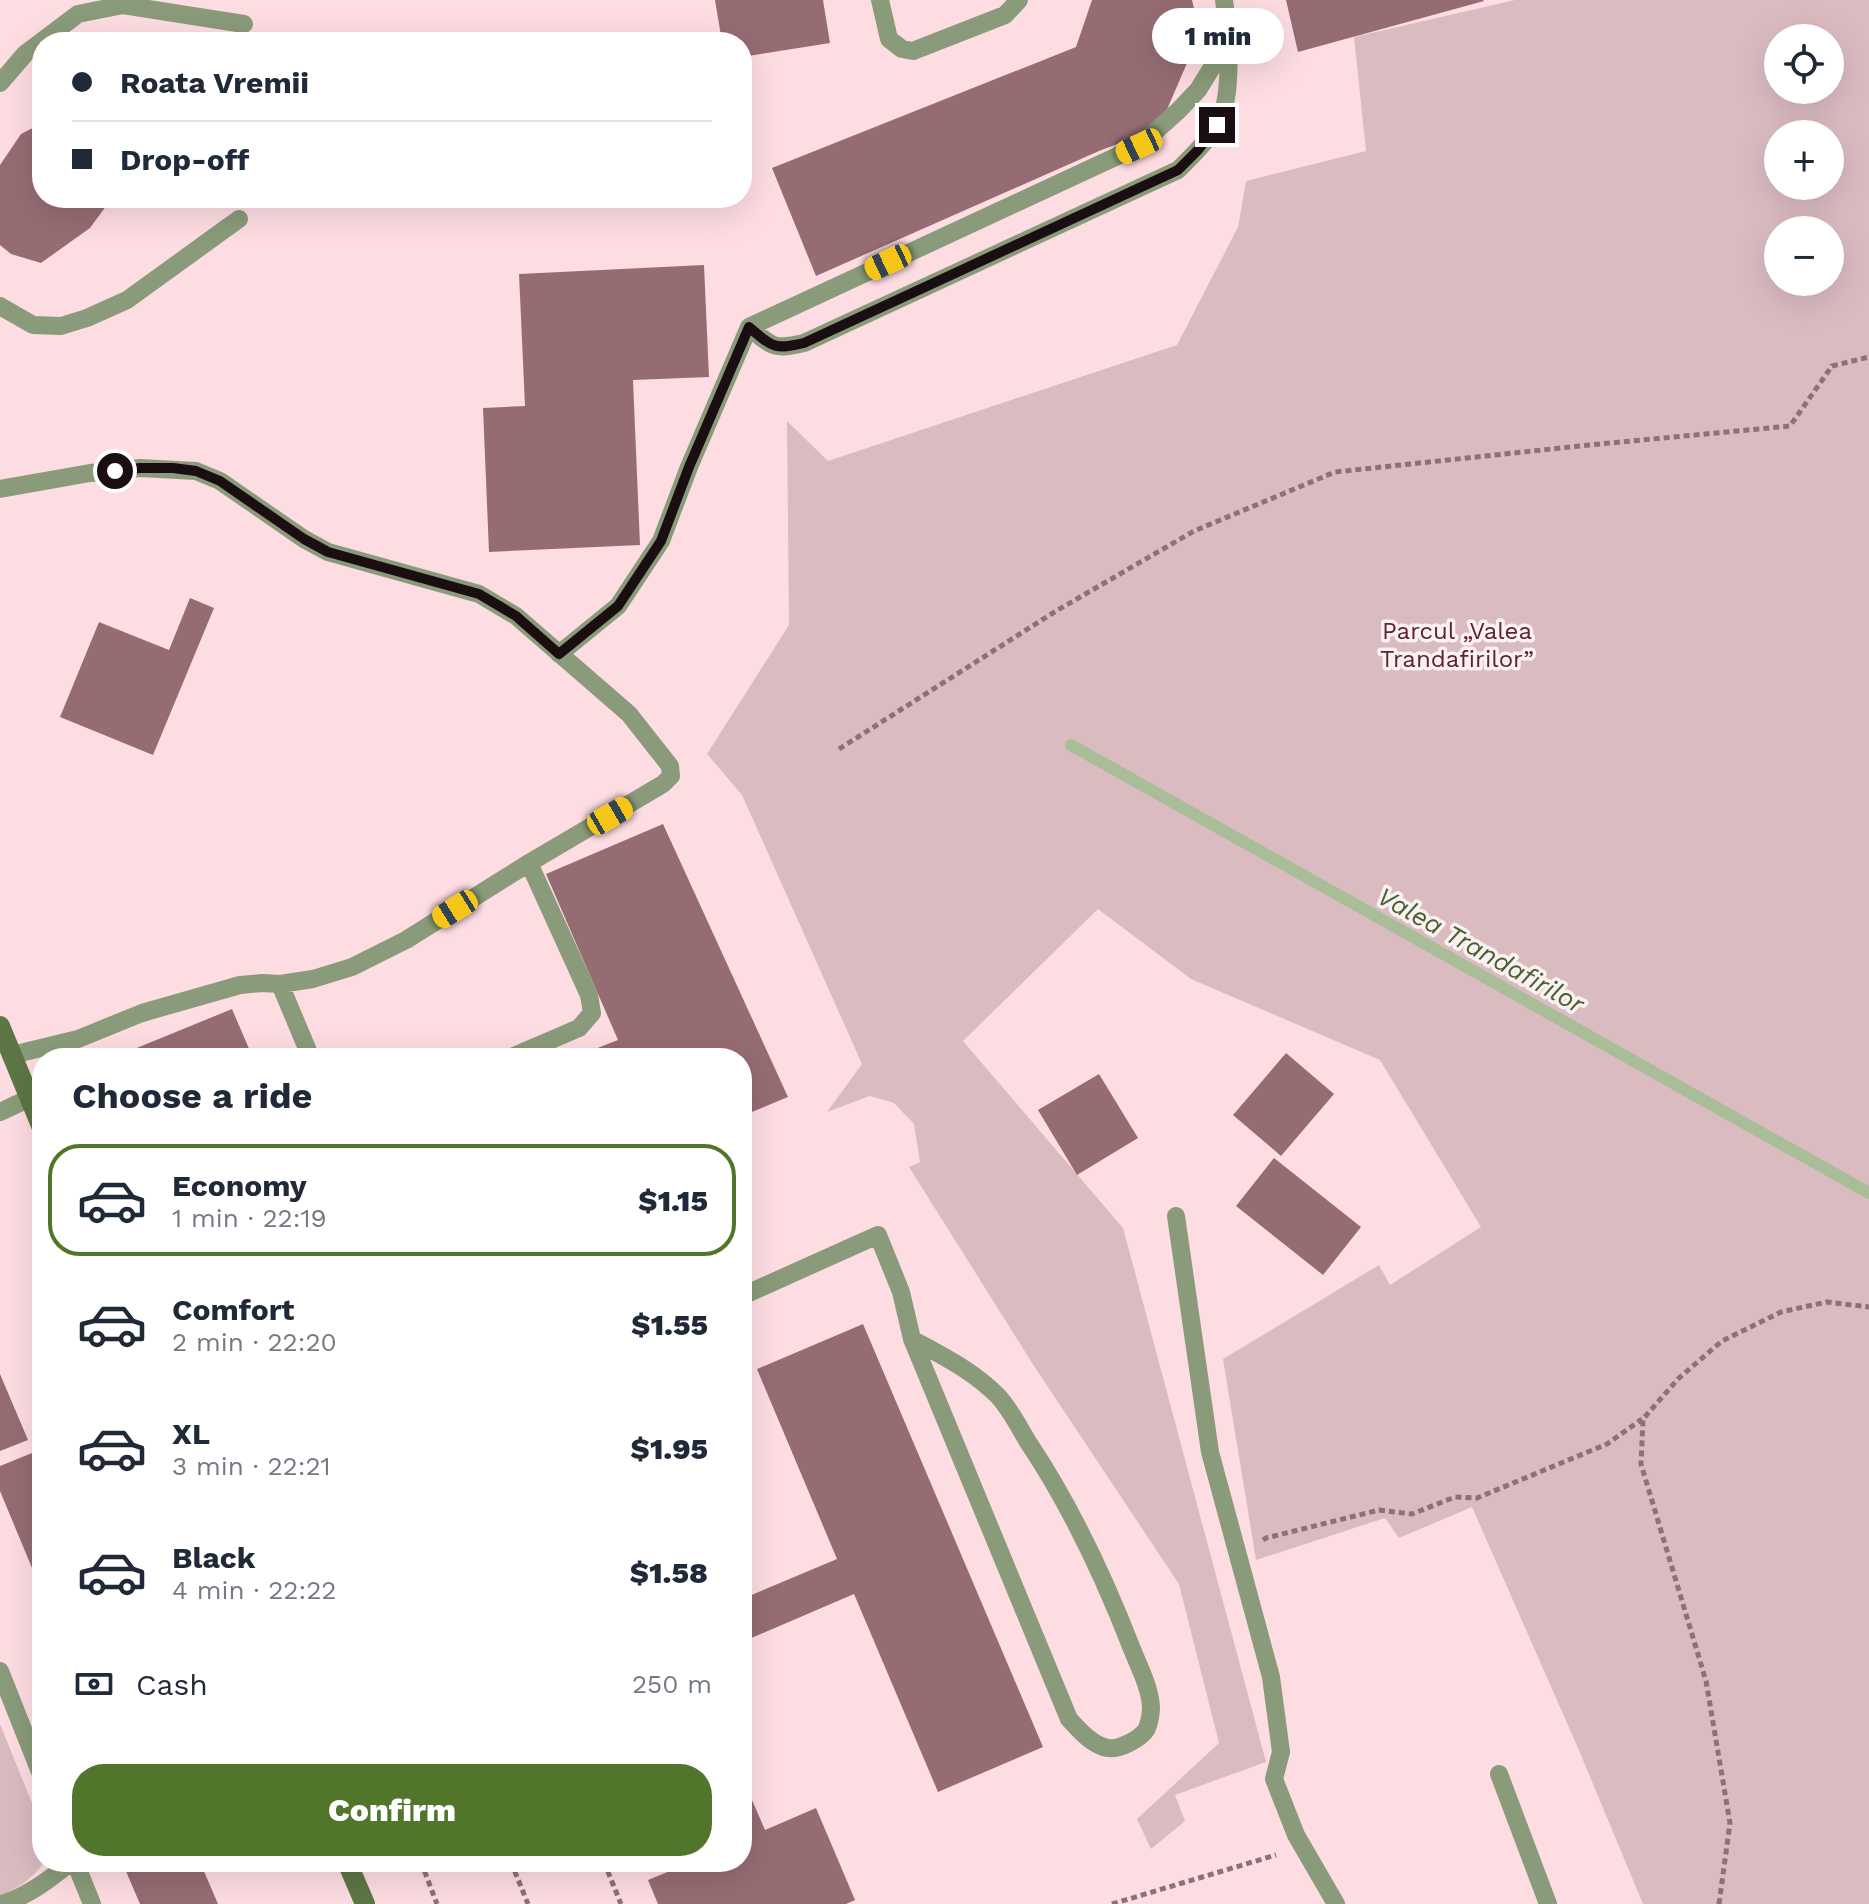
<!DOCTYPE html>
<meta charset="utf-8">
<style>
:root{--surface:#fff;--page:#f2f2f3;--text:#1f2937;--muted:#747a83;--line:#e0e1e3;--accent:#52752c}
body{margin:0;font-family:"Work Sans",sans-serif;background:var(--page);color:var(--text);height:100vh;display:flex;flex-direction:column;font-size:30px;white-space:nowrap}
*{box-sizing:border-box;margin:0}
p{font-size:26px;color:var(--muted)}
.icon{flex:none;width:44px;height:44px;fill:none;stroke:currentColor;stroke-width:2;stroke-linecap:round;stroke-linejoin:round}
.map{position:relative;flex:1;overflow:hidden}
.details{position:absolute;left:32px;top:1048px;width:720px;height:824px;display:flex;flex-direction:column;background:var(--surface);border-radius:32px;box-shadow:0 8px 32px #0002}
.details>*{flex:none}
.top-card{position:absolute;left:32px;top:32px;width:720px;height:176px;border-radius:32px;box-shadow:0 8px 32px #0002;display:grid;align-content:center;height:176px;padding:0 40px;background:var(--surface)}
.tools{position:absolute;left:1764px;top:24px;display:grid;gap:16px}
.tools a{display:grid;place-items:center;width:80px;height:80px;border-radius:50%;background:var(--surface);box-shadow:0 8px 32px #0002;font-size:40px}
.end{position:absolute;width:36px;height:36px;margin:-18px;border:10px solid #1b0e11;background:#fff;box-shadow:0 0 0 4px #fff}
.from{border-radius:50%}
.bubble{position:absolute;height:56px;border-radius:28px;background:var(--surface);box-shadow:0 8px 32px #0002;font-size:26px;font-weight:800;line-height:56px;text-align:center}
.car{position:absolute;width:24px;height:48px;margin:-24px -12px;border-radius:10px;box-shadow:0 0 6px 2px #0007;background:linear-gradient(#f5c518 24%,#345 0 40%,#f5c518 0 76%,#345 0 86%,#f5c518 0)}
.top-card b{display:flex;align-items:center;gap:28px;height:76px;font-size:30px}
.top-card b+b{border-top:2px solid var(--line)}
.top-card i{width:20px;height:20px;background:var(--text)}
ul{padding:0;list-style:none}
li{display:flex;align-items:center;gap:24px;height:112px;margin:0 16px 12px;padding:0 24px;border:4px solid transparent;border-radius:32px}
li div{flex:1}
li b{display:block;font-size:30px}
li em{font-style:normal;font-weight:800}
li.selected{border-color:var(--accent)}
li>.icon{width:72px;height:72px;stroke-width:1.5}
h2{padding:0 40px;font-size:36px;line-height:96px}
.pay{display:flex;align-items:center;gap:20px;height:88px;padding:0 40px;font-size:30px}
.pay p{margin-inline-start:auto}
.cta{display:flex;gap:16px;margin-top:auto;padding:16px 40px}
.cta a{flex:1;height:92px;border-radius:32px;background:var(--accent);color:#fff;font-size:32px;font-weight:800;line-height:92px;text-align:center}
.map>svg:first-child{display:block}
.green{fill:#dabbc0;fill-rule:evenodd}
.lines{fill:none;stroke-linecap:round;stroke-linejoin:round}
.stream{stroke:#aabd99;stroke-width:12}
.building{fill:#966c73}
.path{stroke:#8a7377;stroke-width:5;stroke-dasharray:6 4;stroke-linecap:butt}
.lane{stroke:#899b7a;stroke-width:18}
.secondary{stroke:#5d7645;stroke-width:20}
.route{stroke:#1b0e11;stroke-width:10}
.labels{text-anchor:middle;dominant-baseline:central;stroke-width:7;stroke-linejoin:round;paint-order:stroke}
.park-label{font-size:24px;fill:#5c2331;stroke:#faf1f3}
.water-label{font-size:26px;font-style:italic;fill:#47612c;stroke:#faf1f3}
</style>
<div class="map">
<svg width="1869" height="1904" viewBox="0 0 1869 1904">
<rect width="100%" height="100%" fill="#fedde2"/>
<path class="green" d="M1515 0H1869V1904H1643L1578 1748 1472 1507 1399 1538 1385 1518 1256 1560 1223 1359 1379 1265 1390 1285 1481 1227 1380 1060 1191 979 1098 909 963 1041 1123 1228 1266 1762 1175 1795 1185 1821 1151 1849 1137 1819 1219 1743 1179 1584 1034 1366 909 1167 920 1162 914 1124 894 1103 870 1096 827 1112 862 1064 742 795 707 754 789 625 787 421 828 461 1177 345 1238 227 1246 181 1366 151 1354 37ZM1778 38H1830V90H1778ZM1778 134H1830V186H1778ZM1778 230H1830V282H1778Z
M0 1724 42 1828V1862H44C33 1879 18 1888 0 1896Z"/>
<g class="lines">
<path class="stream" d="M1071 745 1869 1193"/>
</g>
<path class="building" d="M715 0H823L830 43 742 57V42H722Z
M1092 0H1192L1200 33 1159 128 1099 151 816 276 772 168 1076 47Z
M1286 0H1483L1484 1 1298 52Z
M42 123V198H112L90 228 41 263 11 254 0 245V165L21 134Z
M704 265 709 377 633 380 640 545 489 552 483 408 525 406 519 274Z
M190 598 214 608 153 755 60 717 99 622 169 650Z
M663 824 788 1097 742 1116V1058H572L618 1040 546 874Z
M232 1009 253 1058H130L127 1052Z
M1286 1053 1334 1094 1281 1156 1233 1115Z
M1099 1074 1138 1138 1077 1175 1038 1110Z
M1274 1158 1361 1227 1323 1275 1236 1206Z
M863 1324 1043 1747 938 1792 854 1594 742 1642V1599L837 1559 757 1369Z
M0 1374 28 1440 0 1451Z
M42 1449V1592L0 1491V1466Z
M742 1777 765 1830 816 1808 855 1900 846 1904H658L648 1880 670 1871 667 1862H742Z
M122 1862H200L218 1904H140Z"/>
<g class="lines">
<path class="path" d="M839 749 1056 611 1194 531 1335 472 1589 445 1790 426 1832 366 1869 357
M1263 1540 1266 1538 1379 1510 1412 1514 1455 1497 1477 1498 1607 1444 1642 1419
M421 1862 437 1904
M511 1862 528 1904
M604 1862 621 1904
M1112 1904 1276 1855
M1719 1904 1730 1823 1706 1681 1641 1464 1643 1419 1679 1378 1722 1341 1781 1312 1827 1302 1869 1307"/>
<path class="lane" d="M880 0 889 39 902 49 913 51 1005 15 1019 0
M0 83 25 54 78 14 123 5 244 24
M0 306 33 325 61 326 87 318 127 300 239 219
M749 327 1139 146 1179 110 1198 90 1229 40 1224 0
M0 489 90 473 140 468 196 471 220 481 304 539 328 552 479 594 516 616 629 714 670 766 671 776 663 784 529 863 406 940 352 967 313 979 280 984 262 983 240 985 142 1013 78 1039 12 1055
M559 654 618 606 661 541 689 467 749 327C772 347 774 350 804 343L1178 170C1191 157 1206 143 1216 127 1231 102 1228 68 1229 40
M280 984 311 1058
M509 1058 579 1028 592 1013 589 995 529 863
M0 1112 30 1098
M1176 1216 1210 1452 1271 1677 1281 1752 1274 1779 1296 1835 1336 1904
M742 1296 878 1235 901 1292 912 1339 1069 1719C1079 1730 1093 1746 1108 1748 1119 1750 1140 1739 1146 1730 1149 1725 1151 1714 1151 1707 1150 1687 1139 1667 1132 1649 1104 1577 1071 1506 1028 1442 1019 1427 1010 1409 998 1396 972 1370 944 1357 912 1339
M0 1671 42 1777
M1499 1774 1548 1904
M75 1862 92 1904
M2 1904C28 1896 50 1879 71 1862"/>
<path class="secondary" d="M0 1026 42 1128
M347 1862 365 1904"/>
</g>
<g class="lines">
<path class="route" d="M115 471 140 468H173L196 471 220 481 304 539 328 552 479 594 516 616 559 654 618 606 661 541 689 467 749 327C772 347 774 350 804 343L1178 170 1198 150 1217 125"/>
</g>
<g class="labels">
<g class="park-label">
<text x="1457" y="631">Parcul „Valea<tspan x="1457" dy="28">Trandafirilor”</tspan></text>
</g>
<g class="water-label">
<text transform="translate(1481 950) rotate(29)">Valea Trandafirilor</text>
</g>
</g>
</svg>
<div class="tools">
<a><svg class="icon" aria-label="locate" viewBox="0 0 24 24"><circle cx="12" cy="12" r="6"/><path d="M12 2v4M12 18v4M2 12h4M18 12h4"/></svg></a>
<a>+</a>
<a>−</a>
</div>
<i class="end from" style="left:115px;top:471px"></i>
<i class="end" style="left:1217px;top:125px"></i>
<div class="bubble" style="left:1152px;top:8px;width:132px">1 min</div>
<i class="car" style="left:1139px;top:146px;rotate:245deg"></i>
<i class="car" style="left:888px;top:262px;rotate:245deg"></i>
<i class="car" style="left:610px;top:816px;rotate:60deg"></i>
<i class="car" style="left:455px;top:909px;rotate:238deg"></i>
<div class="top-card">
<b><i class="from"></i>Roata Vremii</b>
<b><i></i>Drop-off</b>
</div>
<section class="details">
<h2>Choose a ride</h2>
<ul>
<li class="selected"><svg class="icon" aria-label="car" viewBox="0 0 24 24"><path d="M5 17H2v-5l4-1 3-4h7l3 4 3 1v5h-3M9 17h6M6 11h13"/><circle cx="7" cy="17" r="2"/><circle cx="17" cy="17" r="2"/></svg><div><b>Economy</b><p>1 min · 22:19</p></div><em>$1.15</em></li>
<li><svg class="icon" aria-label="car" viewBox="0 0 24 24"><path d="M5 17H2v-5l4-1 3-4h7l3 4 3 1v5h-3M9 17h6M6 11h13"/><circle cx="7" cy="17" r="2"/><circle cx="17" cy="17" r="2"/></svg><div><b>Comfort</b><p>2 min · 22:20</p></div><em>$1.55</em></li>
<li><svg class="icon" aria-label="car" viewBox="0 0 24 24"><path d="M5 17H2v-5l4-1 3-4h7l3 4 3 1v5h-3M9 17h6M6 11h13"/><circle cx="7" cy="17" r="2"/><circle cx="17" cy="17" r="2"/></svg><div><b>XL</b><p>3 min · 22:21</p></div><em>$1.95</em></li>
<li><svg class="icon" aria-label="car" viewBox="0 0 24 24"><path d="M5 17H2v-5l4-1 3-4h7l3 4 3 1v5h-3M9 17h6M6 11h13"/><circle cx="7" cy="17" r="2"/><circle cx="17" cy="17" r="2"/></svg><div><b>Black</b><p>4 min · 22:22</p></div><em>$1.58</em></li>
</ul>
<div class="pay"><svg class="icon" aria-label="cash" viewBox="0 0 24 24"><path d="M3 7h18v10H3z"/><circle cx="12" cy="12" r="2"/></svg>Cash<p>250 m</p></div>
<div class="cta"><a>Confirm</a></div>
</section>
</div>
